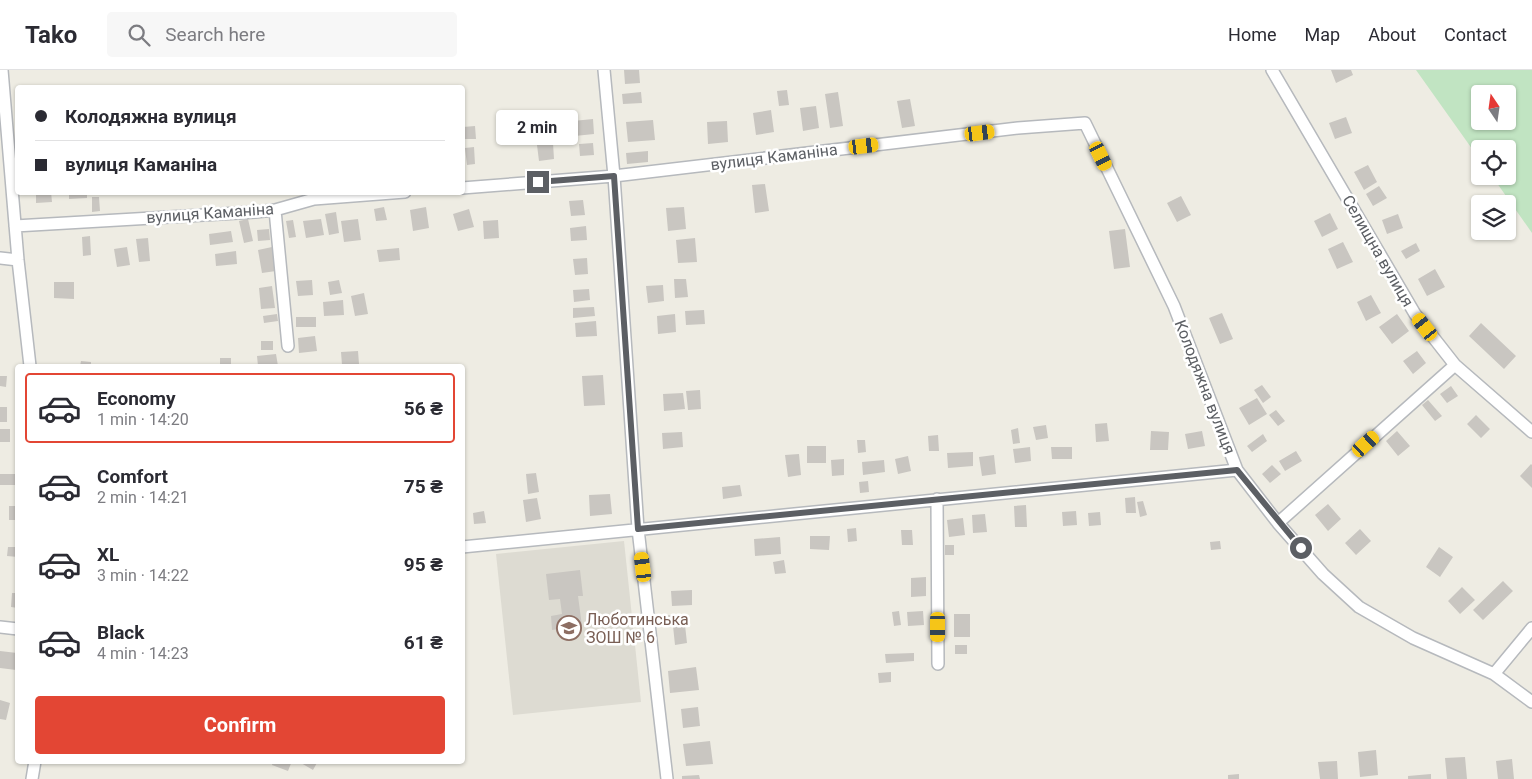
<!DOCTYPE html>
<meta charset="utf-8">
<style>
:root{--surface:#fff;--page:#f7f7f7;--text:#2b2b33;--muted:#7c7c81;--line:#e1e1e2;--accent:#e34634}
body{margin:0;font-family:Roboto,sans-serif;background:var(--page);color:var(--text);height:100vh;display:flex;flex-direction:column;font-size:19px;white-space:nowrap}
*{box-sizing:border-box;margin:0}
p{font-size:16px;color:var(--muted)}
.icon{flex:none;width:28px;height:28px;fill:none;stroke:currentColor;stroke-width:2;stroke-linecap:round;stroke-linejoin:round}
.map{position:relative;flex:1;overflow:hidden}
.drawer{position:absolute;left:15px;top:294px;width:450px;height:400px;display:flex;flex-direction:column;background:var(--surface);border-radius:5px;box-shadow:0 1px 4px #0004}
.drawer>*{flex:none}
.top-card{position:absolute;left:15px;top:15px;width:450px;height:110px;border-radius:5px;box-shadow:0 1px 4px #0004;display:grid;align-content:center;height:110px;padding:0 20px;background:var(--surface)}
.needle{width:32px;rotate:347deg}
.controls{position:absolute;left:1471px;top:15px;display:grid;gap:10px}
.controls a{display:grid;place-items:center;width:45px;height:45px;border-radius:5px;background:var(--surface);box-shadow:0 1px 4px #0004;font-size:25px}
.end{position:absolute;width:22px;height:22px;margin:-11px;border:6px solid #5c5f64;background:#fff;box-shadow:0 0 0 2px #fff}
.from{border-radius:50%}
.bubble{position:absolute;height:35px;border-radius:5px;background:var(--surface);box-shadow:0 1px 4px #0004;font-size:16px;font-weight:700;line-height:35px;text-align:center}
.car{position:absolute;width:15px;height:30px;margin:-15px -8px;border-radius:6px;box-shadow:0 0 4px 1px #0007;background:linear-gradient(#f5c518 24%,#345 0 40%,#f5c518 0 76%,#345 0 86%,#f5c518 0)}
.top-card b{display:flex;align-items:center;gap:18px;height:48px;font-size:19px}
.top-card b+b{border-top:1px solid var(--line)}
.top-card i{width:12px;height:12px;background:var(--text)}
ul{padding:9px 0 0;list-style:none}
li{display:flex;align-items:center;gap:15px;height:70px;margin:0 10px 8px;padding:0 10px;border:2px solid transparent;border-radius:5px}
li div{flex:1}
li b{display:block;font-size:19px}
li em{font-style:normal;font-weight:700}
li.on{border-color:var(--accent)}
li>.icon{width:45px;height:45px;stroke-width:1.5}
.cta{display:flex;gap:10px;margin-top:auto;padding:10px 20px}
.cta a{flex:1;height:58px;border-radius:5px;background:var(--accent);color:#fff;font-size:20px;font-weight:700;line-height:58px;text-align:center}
header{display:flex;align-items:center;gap:30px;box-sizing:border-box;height:70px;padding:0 25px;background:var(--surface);border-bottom:1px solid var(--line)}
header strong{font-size:24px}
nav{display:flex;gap:28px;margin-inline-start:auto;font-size:18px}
.search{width:350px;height:45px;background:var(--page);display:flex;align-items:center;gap:12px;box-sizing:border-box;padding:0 18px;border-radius:5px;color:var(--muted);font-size:19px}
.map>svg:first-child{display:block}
.education{fill:#dddbd2}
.green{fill:#c1e4c2;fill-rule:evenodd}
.building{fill:#c9c6c1}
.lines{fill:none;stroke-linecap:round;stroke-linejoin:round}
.minor-casing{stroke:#b6b9bd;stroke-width:14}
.minor{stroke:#fff;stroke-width:11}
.route{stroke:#5c5f64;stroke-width:6}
.labels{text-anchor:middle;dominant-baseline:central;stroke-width:5;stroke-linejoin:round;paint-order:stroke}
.street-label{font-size:16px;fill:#5c5f64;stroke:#fff}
.education-label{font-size:16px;fill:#785e54;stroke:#fff;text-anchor:start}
</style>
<header>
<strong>Tako</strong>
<div class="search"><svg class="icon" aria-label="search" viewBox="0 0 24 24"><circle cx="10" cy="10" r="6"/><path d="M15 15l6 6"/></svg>Search here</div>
<nav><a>Home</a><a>Map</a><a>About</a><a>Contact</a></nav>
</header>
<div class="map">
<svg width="1532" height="709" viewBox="0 0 1532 709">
<rect width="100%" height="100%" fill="#eeece3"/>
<path class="education" d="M624 471 641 632 513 645 496 484Z"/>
<path class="green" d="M1416 0H1532V163L1492 106H1508V79H1480V90ZM1480 24H1508V51H1480Z"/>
<path class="building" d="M624 0H639L640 13 625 14Z
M1331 0H1351L1353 5 1336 13Z
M787 20 789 35 779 36 777 21Z
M641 22 642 33 623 34 622 24Z
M838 22 843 56 830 58 825 24Z
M910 29 915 56 902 58 897 31Z
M816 36 819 58 803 61 800 38Z
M771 40 774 62 756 65 753 43Z
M1346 47 1352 63 1335 69 1329 53Z
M593 49 594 64 565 67 563 52Z
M653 50 655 70 628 72 626 52Z
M727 51 728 72 708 74 707 52Z
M475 56 476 69H464L463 57Z
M553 73 554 89 539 91 537 75Z
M593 73 594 85 580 86 579 74Z
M474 77 475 94 467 95 465 78Z
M648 81V92L627 94 626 83Z
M1368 95 1377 112 1364 120 1354 102Z
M765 114 769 141 755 143 752 115Z
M1379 116 1387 128 1373 136 1366 124Z
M36 122H51L52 132 36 133Z
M69 122H87V128L69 129Z
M134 122H150V124L134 125Z
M1181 126 1191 145 1177 152 1167 133Z
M92 127H99L100 141 92 142Z
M583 130 585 145 571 146 569 131Z
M384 137 387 150 376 151 374 139Z
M426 137 429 158 413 161 410 140Z
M684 137 686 159 668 161 666 138Z
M469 139 474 157 458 161 453 144Z
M336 142 339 163 329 165 325 144Z
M1330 143 1338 159 1322 167 1314 151Z
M1398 144 1403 158 1387 164 1382 150Z
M248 149 253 171 244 173 239 151Z
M321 149 324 165 306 168 303 151Z
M358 149 361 170 344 172 341 151Z
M293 150 296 167 289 168 286 151Z
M498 150 499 168 484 169 483 151Z
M586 156 587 170 571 171 570 158Z
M269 159 270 170 258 171 257 160Z
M1125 159 1130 197 1114 199 1109 161Z
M231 161 233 172 210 175 209 164Z
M90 166 91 185 83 186 82 167Z
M148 168 150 191 139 192 136 169Z
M695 168 697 192 678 193 676 170Z
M1343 172 1353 192 1337 199 1328 179Z
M1416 173 1420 181 1406 189 1401 181Z
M127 177 130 195 117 197 114 179Z
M272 177 276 201 262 203 258 180Z
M399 178 400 190 379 192 377 180Z
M236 181 237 194 216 196 215 184Z
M587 188 588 204 575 205 573 189Z
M1435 199 1445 217 1427 226 1418 209Z
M674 209H686L688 227 675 228Z
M312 210 313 225 298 226 296 211Z
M339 210 342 223 330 225 328 212Z
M54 212H74V229L54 228Z
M663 215 664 231 648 233 646 216Z
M272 216 275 238 261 239 259 218Z
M589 219 590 230 574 232 573 220Z
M364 223 368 244 355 246 351 226Z
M1371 225 1381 243 1366 251 1357 232Z
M343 230 344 245 324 246 323 232Z
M594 237 595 246 573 248V238Z
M704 240 705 254 686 255 685 241Z
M1222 243 1233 269 1220 274 1209 248Z
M277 244 278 251 264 253 263 246Z
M675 244 676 262 658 264 657 246Z
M1397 244 1409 261 1392 274 1379 257Z
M296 247H316V257H296Z
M596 251 597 266 576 267 575 253Z
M1481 253 1516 286 1504 299 1469 266Z
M315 266 317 281 299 283 298 268Z
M261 271H273V280H261Z
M358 281 359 294 342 295 341 282Z
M1417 281 1426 293 1413 304 1403 291Z
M276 284 278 296H258L257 286Z
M220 288H231V296H220Z
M81 291 91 292V296H80Z
M603 305 605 335 584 336 582 306Z
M0 306H7L6 317 0 316Z
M1262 315 1271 327 1263 333 1254 320Z
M1451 316 1458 326 1447 333 1440 324Z
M700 320 701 339 688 340 686 321Z
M683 323 685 339 664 341 663 324Z
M1257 328 1267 344 1249 355 1239 338Z
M1428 330 1442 346 1435 351 1422 335Z
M0 337H7V352H0Z
M1276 340 1285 351 1278 356 1269 345Z
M1476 345 1490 359 1481 368 1467 354Z
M1107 353 1109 371 1096 372 1095 354Z
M1046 355 1048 368 1036 370 1033 357Z
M1018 358 1020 373 1013 374 1011 360Z
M0 359H10V372H0Z
M1151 361 1169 362 1168 380H1150Z
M1202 361 1205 376 1188 379 1185 364Z
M1397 361 1410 376 1398 386 1386 371Z
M682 362 683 377 663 379 662 363Z
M1263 364 1267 371 1252 382 1247 376Z
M938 365 939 381H929L928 366Z
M857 370H865L866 382 858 383Z
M807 376H826V393H807Z
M1030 377 1031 391 1015 393 1013 379Z
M1051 377H1072V389H1052Z
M1296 381 1302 391 1285 401 1279 391Z
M973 382V396L948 398 947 383Z
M799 384 801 405 788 407 785 385Z
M994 385 996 404 982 406 979 387Z
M908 386 911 401 898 404 895 389Z
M844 389V405L832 406 831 390Z
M884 390 885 402 863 405 862 392Z
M1531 394 1532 395V418L1520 406Z
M1272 395 1281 404 1270 413 1262 404Z
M536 403 539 422 528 424 526 404Z
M0 404H18V415H0Z
M868 411 869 422 860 423 859 412Z
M740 415 742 426 723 429 722 417Z
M610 424 612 444 590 446 589 425Z
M1135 427 1136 443H1126L1125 428Z
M537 428 541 449 526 452 523 430Z
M1143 431 1147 445 1140 447 1137 432Z
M1328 434 1341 449 1328 461 1315 445Z
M1026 435 1027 457H1015L1014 436Z
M9 436H18V450H9Z
M484 441 486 453 474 454 473 443Z
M1076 441 1077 455 1063 456 1062 442Z
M1100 442 1101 455 1089 456 1088 443Z
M985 444 987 462 973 463 972 445Z
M963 448 965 465 949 467 947 450Z
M856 458 857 471 848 472 847 459Z
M1360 459 1371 471 1356 485 1345 473Z
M901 460H912L913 475H902Z
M810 466H830L829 480 810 479Z
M780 467 781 484 755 486 754 469Z
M1220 471 1221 479 1211 480 1210 472Z
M945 475H954V485H945Z
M8 477H18V487L7 486Z
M1439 477 1453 487 1440 507 1426 497Z
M784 490 786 503 775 504 773 492Z
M580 500 583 526H578L582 556 552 560 551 546 562 544 560 529 549 530 546 504Z
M926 507V526L911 527V508Z
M1503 511 1513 521 1483 550 1473 540Z
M1462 517 1475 530 1460 544 1448 531Z
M692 520V535L672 536 671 521Z
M12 523H18V538L11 537Z
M899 541 901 555 894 556 892 542Z
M923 541 924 555 908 556 907 542Z
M681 544 682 551 663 552V546Z
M954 544H970V567H954Z
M685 555 687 573 675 575 673 556Z
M955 575H967V584H955Z
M0 581 17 583 16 600 0 598Z
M914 583V591L886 593 885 584Z
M696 597 699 620 670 623 668 601Z
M891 602V612L879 613 878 603Z
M0 630 10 633 6 650 0 649Z
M698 637 700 656 683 658 681 639Z
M710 671 713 694 686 696 683 674Z
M1376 680 1378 705 1360 707 1358 682Z
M1465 687 1467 709H1447L1445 688Z
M1512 689 1514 709H1498L1496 691Z
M273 691H292L288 701 272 695Z
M302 691H318L313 700 301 693Z
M1337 691 1338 709H1320L1318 692Z
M1239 704V709H1228V705Z
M1431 704V709H1408V706Z
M699 705 700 709H682V706Z"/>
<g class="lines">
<defs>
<path id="minor" d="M2 0 18 190 30 296
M604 0 614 106 638 459 667 709
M1272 0 1415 244 1455 295 1532 362
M462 118 614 106 1018 58 1085 53 1174 236 1237 400 1278 453 1323 504 1359 537 1413 568 1494 604 1532 632
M275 140 288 276
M15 156 255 142 275 140 314 129 405 122
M0 188 18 190
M937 429 938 594
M1278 453 1455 295
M462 477 1237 400
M0 557 18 559
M1494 604 1532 558
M32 709 35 691"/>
</defs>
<use href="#minor" class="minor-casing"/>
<use href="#minor" class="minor"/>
</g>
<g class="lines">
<path class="route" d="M538 112 614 106 638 459 1237 400 1301 478"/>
</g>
<defs>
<symbol id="school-ring" viewBox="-11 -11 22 22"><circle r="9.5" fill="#fff" stroke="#8d6e63" stroke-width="1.5"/><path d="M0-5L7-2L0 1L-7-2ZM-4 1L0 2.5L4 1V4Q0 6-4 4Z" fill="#8d6e63"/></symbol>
</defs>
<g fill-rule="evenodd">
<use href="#school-ring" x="555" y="544" width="28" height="28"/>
</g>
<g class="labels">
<g class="street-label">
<text transform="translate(774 87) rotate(-7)">вулиця Каманіна</text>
<text transform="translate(210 143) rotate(-4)">вулиця Каманіна</text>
<text transform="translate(1378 181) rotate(60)">Селищна вулиця</text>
<text transform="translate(1205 317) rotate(69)">Колодяжна вулиця</text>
</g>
<g class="education-label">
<text x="586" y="549">Люботинська<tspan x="586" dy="18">ЗОШ № 6</tspan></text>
</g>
</g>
</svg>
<div class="controls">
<a><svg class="needle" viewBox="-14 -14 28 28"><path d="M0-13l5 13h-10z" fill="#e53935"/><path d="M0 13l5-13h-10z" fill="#7c7c81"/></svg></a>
<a><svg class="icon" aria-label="locate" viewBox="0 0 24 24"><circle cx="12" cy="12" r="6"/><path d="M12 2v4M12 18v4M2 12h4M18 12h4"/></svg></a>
<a><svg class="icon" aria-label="layers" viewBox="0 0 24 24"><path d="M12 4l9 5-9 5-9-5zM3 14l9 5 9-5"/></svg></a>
</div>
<i class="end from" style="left:1301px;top:478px"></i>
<i class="end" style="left:538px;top:112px"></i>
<div class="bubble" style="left:496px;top:40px;width:82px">2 min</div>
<i class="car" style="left:980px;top:63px;rotate:83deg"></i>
<i class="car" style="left:864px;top:76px;rotate:83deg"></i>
<i class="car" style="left:1101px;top:86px;rotate:154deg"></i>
<i class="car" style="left:1425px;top:257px;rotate:322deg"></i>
<i class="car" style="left:1366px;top:374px;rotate:48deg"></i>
<i class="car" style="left:643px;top:497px;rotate:353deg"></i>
<i class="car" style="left:938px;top:557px;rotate:180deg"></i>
<div class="top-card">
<b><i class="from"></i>Колодяжна вулиця</b>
<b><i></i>вулиця Каманіна</b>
</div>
<section class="drawer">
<ul>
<li class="on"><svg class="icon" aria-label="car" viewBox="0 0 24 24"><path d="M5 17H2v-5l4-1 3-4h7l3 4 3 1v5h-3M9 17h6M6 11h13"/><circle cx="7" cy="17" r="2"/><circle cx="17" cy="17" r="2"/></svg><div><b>Economy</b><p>1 min · 14:20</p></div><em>56 ₴</em></li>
<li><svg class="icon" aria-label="car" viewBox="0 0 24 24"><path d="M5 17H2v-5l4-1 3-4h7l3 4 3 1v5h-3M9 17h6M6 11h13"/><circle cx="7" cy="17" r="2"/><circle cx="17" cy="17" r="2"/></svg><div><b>Comfort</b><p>2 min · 14:21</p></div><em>75 ₴</em></li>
<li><svg class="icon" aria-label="car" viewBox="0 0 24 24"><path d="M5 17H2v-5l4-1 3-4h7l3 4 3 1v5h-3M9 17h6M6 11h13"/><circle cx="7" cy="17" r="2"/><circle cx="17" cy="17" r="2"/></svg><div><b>XL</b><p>3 min · 14:22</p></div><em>95 ₴</em></li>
<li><svg class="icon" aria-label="car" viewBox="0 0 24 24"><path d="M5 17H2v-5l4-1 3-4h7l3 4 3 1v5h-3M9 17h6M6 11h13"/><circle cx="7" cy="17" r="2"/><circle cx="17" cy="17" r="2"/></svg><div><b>Black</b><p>4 min · 14:23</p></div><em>61 ₴</em></li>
</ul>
<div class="cta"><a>Confirm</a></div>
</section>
</div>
